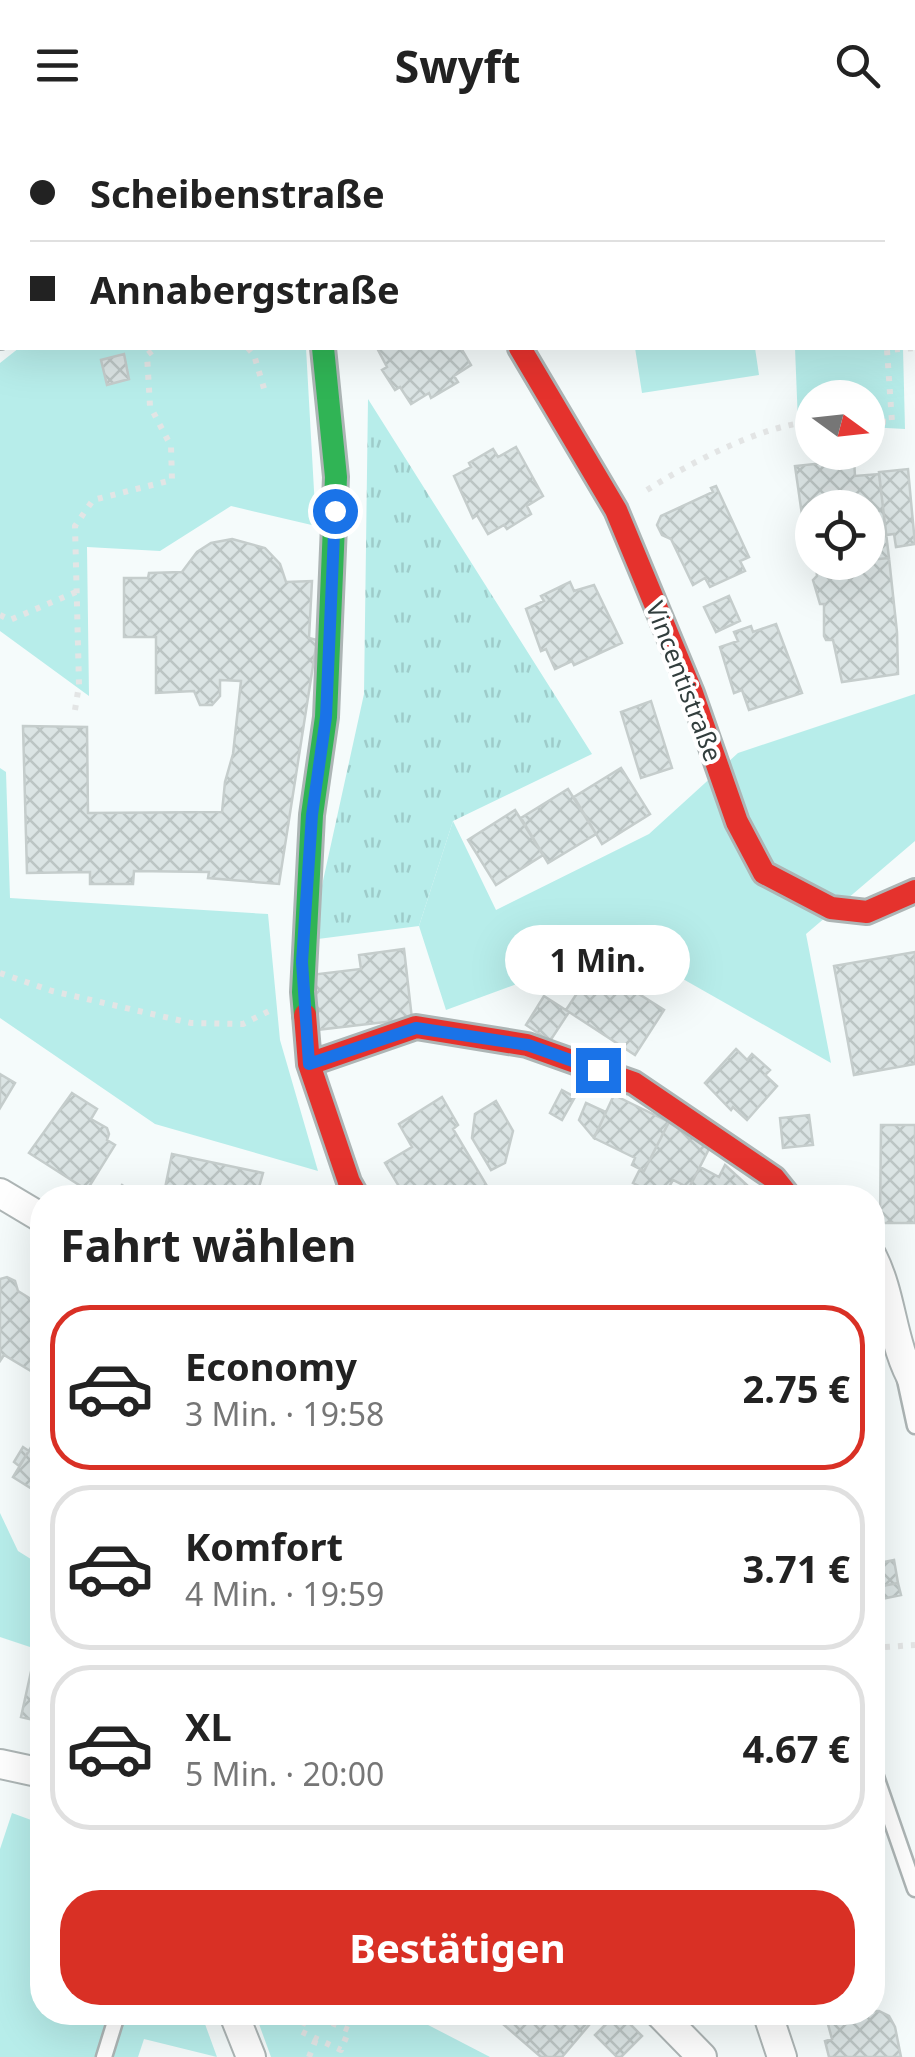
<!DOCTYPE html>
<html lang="de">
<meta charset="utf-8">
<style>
:root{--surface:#fff;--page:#f6f6f6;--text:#222;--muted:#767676;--line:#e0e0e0;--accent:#d93025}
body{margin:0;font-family:"Noto Sans",sans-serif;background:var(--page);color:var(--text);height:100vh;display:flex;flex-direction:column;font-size:38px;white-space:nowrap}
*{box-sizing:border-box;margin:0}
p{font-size:32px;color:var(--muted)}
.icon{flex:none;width:55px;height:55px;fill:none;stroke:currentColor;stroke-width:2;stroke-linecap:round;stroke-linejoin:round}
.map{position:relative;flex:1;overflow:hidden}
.drawer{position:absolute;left:30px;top:1055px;width:855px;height:840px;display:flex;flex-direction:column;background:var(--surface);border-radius:40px;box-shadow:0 10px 40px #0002}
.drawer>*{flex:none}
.top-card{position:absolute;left:0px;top:0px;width:915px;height:220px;box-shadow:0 10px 40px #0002;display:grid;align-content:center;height:220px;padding:0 30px;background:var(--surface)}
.needle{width:65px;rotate:105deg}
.buttons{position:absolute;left:795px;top:250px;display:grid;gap:20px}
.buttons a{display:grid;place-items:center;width:90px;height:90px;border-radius:50%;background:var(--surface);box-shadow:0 10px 40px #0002;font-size:50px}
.end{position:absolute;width:45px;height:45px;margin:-22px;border:12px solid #1a73e8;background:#fff;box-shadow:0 0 0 5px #fff}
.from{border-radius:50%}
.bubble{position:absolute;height:70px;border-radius:35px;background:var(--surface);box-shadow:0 10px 40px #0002;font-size:32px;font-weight:700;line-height:70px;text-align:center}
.top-card b{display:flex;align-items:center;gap:35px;height:95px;font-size:38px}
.top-card b+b{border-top:2px solid var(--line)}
.top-card i{width:25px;height:25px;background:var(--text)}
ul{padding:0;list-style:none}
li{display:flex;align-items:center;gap:30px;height:165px;margin:0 20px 15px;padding:0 10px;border:5px solid var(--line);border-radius:40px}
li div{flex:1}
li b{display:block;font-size:38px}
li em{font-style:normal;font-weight:700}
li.selected{border-color:var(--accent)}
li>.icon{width:90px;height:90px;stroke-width:1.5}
h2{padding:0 30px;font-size:45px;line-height:120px}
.cta{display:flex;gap:20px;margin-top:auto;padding:20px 30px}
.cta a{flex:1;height:115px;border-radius:40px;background:var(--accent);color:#fff;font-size:40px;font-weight:700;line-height:115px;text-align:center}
header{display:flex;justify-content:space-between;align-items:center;height:130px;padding:0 30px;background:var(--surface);font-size:45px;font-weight:700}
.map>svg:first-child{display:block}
.grass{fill:url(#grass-tufts)}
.green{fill:#b7edea}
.building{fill:url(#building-cross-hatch);stroke:#c5cdcc;stroke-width:2.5}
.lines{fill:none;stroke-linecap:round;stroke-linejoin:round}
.lane-casing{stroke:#adb5b5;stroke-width:19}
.street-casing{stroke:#adb5b5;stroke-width:32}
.fast-casing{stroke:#adb5b5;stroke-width:28}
.jam-casing{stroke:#adb5b5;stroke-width:28}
.path{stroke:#e3e5e5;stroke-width:6;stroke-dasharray:5 8;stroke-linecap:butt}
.lane{stroke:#fefefe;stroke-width:14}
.street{stroke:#fefefe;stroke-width:28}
.fast{stroke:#30b455;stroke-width:22}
.jam{stroke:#e5322d;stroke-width:22}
.route{stroke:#1a73e8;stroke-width:12}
.labels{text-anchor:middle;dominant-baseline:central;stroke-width:8;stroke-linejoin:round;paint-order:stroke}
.street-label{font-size:25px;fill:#323e3d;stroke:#fff}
</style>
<header><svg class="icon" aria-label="menu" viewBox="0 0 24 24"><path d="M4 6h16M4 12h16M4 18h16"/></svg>Swyft<svg class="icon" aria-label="search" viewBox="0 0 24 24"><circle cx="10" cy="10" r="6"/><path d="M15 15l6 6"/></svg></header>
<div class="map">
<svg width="915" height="1927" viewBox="0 0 915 1927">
<defs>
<pattern id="grass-tufts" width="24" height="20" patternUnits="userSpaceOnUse" patternTransform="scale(2.5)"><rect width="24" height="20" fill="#b7edea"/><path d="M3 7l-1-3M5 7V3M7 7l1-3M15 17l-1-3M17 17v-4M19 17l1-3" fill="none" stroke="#9eccca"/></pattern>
<pattern id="building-cross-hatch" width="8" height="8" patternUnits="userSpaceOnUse" patternTransform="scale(2.5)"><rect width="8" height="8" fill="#dbe4e4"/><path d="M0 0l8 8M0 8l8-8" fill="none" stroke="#bcc5c4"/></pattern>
</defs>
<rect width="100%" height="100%" fill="#f5fbfb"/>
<path class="grass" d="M368 269 592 624 453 691 419 796 310 810 364 564Z"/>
<path class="green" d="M19 218H306L316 396 231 376 160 421 87 417 89 566 0 501V233Z
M635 218H755L759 245 642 263Z
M795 218H903L905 299 868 297V268H812V293H798Z
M915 564V711L806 804 831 933 623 815 446 880 419 796 453 691 496 780 649 704 738 623Z
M0 638 6 642 10 768 268 784 280 910 318 1041 155 994 0 888Z
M0 1383 18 1421 42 1436V1521L0 1507Z
M12 1683 42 1694V1882L201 1883 217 1927 144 1909 138 1927H0V1719Z
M255 1883H405L490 1927H271Z"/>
<path class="building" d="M170 0H252V2H171Z
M766 0H869V1L767 2Z
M377 218H461L471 235 454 246 458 252 431 268 429 263 411 274 400 257 395 260 382 240 387 237Z
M124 224 129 249 107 255 101 230Z
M516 317 543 366 527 376 531 384 507 399 504 395 488 404 477 385 473 388 454 346 471 337 469 333 493 319 498 327Z
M854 330 855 346 879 344 889 428 868 430V378H812V424L811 413H806L795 336Z
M908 339 915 414 896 417 894 404 886 405 879 342Z
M716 356 749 427 740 431 745 441 710 457 705 448 693 455 671 409 662 405 657 395 661 386 713 362 711 358Z
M232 409 265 418 280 434 286 452 312 451 309 508 317 510 279 754 208 748 209 742 134 741 133 754H90V742L27 743 23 596 87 597 88 683 222 682 225 652 233 624 241 551 220 550V566L212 575H200L194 561 156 563V507H124V448H148L149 443 182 442 197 422 211 413Z
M889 428 897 502 898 544 842 552 833 510H826L824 506V474H820L813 450 817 446 816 435 868 432V430Z
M570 452 574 461 594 455 622 513 574 535 572 531 555 539 546 519 541 521 526 479 544 471 541 466Z
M729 466 740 491 716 502 704 477Z
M776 494 802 563 749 580 742 560 734 563 720 517 738 511 734 502 751 496 753 502Z
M651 571 672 638 641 648 621 582Z
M621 638 650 684 602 714 574 667Z
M568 659 596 704 548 733 521 688Z
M515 680 543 725 496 755 468 710Z
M404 819 412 889 316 900 310 845 361 839 359 825Z
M915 822V934L854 945 834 836Z
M595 836 664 880 635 925 566 880Z
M544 866 569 882 550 911 526 895Z
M736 919 747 930 752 924 770 940 765 945 777 956 747 990 733 977 731 980 705 953Z
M0 944 15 953 0 978Z
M562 960 575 967 562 990 550 983Z
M72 963 97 979 91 989 107 998 109 1004 107 1010 115 1015 87 1060 29 1023Z
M614 965 669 992 644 1041 632 1035 635 1028 594 1008Z
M442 967 458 995 453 999 487 1056 468 1068H399L395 1061 400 1058 385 1033 412 1017 399 994Z
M496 971 513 1001 505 1033 491 1040 472 1008 475 984Z
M586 973 606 982 594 1008 579 990Z
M809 985 813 1015 783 1018 780 988Z
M669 992 712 1013 689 1058 673 1050 663 1068 633 1053 640 1039 644 1041Z
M881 995H915V1093H880Z
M172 1024 263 1043 256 1068H163Z
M725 1035 761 1068H713L690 1056 700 1037 719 1047Z
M122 1055 136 1065 134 1068H114Z
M7 1147 15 1151 18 1161 42 1176V1234L36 1244 4 1225 0 1231V1149Z
M42 1299V1360L40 1364 13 1347Z
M23 1317 29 1321 19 1336 14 1332Z
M872 1377 884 1432 894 1430 898 1453 872 1458Z
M898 1453 901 1465 872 1471V1458Z
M32 1537 42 1540V1592L21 1587Z
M489 1882H576L590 1894 562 1927H541Z
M618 1882 642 1906 621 1927H617L595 1905Z
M844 1882 879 1881 889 1886 895 1897 901 1927H829L825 1911 832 1909 826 1887Z"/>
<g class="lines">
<defs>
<path id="lane" d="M905 1250 915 1296
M872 1635 915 1759
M104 1927 118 1882"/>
<path id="street" d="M284 0V2
M912 0 915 23
M0 205 2 203
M0 1063 42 1088
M872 1126C893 1167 891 1214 915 1254
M0 1634 42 1643
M233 1882 251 1927
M658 1882 702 1927
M767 1882 782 1927"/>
<path id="fast" d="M305 885 303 862 312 685 326 587 336 347 323 218"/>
<path id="jam" d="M520 218 616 380 692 563 737 692 764 743 831 778 867 782 915 761
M305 885 309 934 349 1052 358 1068
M309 934 416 897 527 915 634 953 774 1048 790 1068"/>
</defs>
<use href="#lane" class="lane-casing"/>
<use href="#street" class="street-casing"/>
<use href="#fast" class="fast-casing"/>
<use href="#jam" class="jam-casing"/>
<path class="path" d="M0 105 2 104
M248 218 254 225 266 265
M868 291 892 292 887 220 915 218
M647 360C688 334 764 294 812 292
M0 485 10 490 76 462
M75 580 79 555 75 396 93 370 172 350 171 316 150 276 147 225 156 218
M0 843 52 861 191 893 243 894 269 881
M872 1518 915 1515
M308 1883 349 1900 341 1920 300 1901Z
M309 1927 316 1909"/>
<use href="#lane" class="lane"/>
<use href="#street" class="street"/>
<use href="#fast" class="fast"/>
<use href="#jam" class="jam"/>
</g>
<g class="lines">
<path class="route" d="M335 381 326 587 312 685 302 832 309 934 416 898 528 915 598 940"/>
</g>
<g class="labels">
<g class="street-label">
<text transform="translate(685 551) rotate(69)">Vincentistraße</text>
</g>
</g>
</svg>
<div class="buttons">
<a><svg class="needle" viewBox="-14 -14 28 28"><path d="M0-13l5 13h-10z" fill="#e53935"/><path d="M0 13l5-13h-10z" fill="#767676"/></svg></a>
<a><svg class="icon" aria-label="locate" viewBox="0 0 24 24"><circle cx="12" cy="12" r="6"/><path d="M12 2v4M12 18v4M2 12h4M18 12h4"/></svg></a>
</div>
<i class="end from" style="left:335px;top:381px"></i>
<i class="end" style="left:598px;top:940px"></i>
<div class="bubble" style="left:505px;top:795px;width:185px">1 Min.</div>
<div class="top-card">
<b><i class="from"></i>Scheibenstraße</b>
<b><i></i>Annabergstraße</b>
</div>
<section class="drawer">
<h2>Fahrt wählen</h2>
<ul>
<li class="selected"><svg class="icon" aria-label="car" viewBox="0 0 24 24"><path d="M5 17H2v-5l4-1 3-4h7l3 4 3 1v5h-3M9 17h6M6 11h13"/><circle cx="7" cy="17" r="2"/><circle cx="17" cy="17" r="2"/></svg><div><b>Economy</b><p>3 Min. · 19:58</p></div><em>2.75 €</em></li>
<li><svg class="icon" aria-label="car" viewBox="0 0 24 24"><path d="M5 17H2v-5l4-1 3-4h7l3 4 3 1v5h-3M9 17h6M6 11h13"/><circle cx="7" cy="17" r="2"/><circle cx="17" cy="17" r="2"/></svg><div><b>Komfort</b><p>4 Min. · 19:59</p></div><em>3.71 €</em></li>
<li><svg class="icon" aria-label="car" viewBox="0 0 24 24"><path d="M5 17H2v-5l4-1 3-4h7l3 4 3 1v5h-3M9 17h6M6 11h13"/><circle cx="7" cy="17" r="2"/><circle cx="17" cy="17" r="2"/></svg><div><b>XL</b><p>5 Min. · 20:00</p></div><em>4.67 €</em></li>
</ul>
<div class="cta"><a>Bestätigen</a></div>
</section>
</div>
